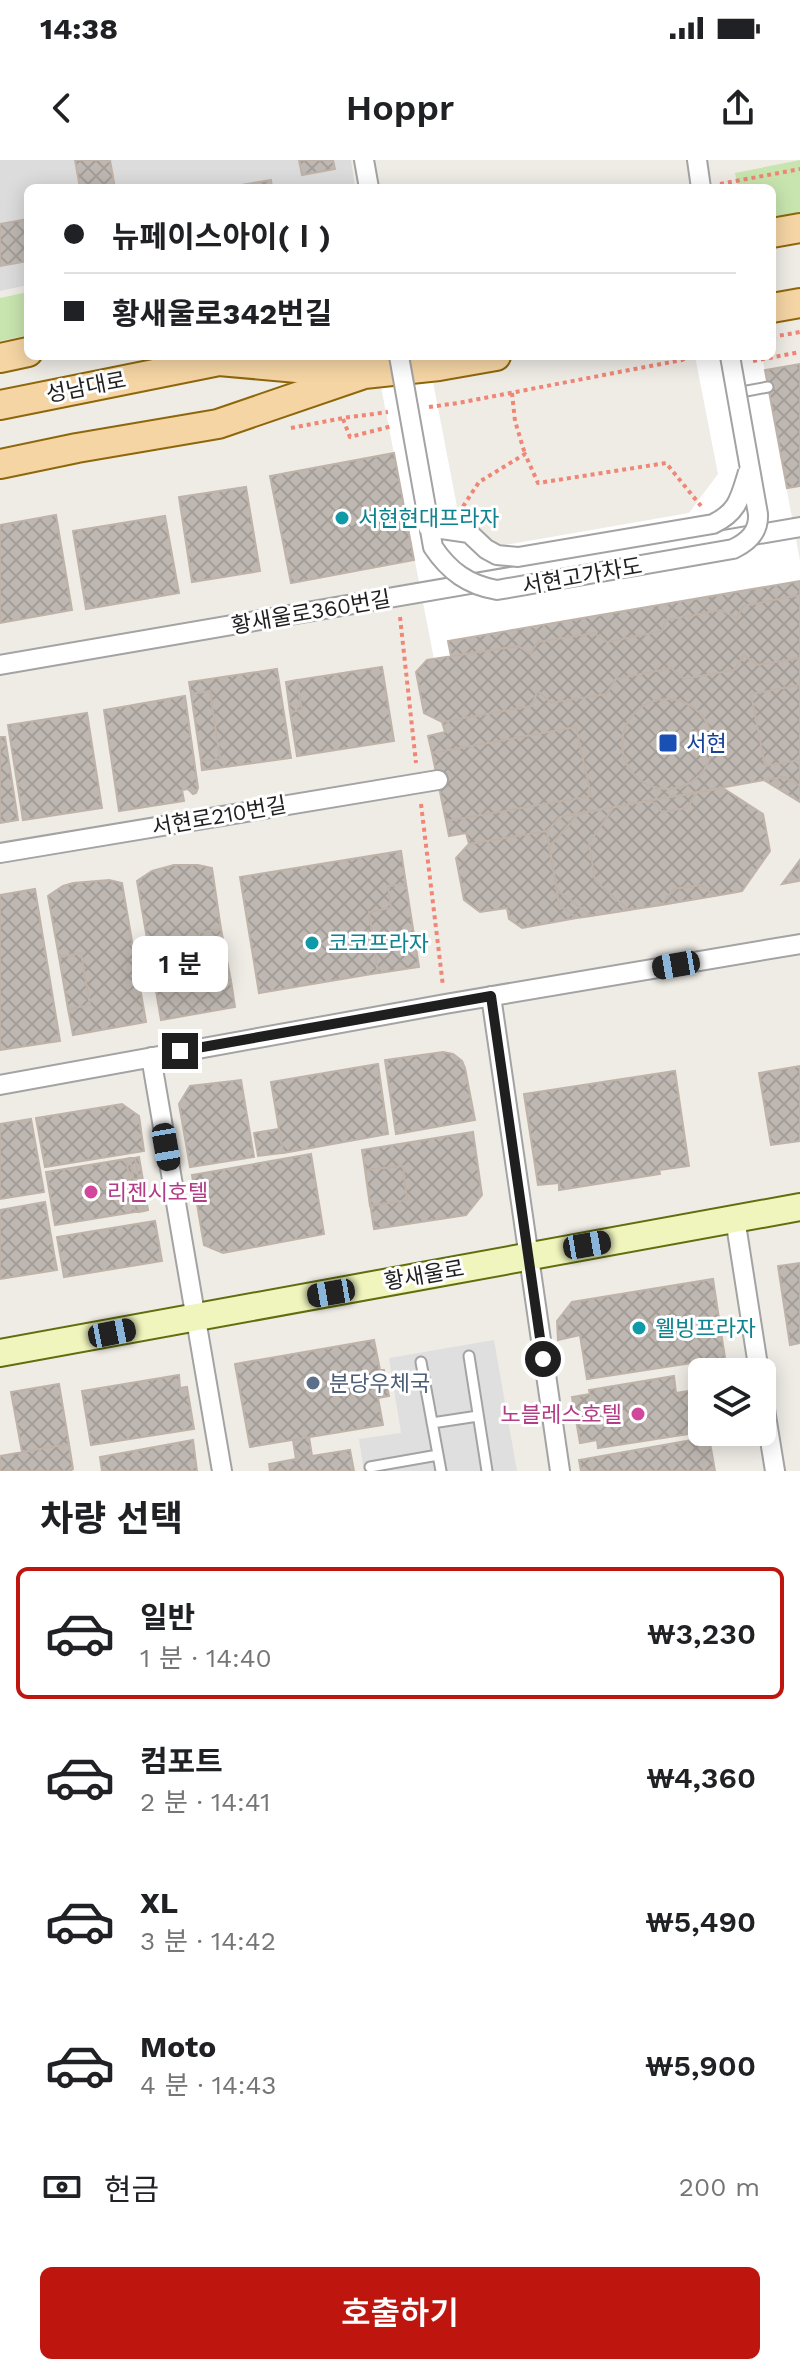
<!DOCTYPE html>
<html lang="ko">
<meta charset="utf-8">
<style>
:root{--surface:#fff;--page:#f6f6f6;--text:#202124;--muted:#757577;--line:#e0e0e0;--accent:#be150f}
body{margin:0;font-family:"Work Sans","Noto Sans KR",sans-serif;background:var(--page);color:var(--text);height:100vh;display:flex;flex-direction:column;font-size:30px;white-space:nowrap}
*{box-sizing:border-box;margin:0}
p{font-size:26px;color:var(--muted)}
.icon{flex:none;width:44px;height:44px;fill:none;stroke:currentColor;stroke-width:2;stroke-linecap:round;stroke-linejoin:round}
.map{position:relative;height:1311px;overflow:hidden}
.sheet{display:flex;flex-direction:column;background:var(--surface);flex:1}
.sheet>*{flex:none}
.banner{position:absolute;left:24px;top:24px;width:752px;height:176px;border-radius:12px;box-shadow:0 4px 20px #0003;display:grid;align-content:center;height:176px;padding:0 40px;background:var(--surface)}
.buttons{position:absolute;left:688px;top:1198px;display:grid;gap:16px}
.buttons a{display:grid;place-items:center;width:88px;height:88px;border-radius:12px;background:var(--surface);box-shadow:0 4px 20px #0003;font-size:40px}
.end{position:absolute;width:36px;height:36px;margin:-18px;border:10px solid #1f1f1f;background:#fff;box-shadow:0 0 0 4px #fff}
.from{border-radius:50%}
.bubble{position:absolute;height:56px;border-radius:12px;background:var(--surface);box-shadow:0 4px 20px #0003;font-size:26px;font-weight:600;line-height:56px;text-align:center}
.car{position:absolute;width:24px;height:48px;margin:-24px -12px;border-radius:10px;box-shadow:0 0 6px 2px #0007;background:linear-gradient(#222 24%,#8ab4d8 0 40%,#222 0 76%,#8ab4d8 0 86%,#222 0)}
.banner b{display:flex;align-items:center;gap:28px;height:76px;font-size:30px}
.banner b+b{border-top:2px solid var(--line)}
.banner i{width:20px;height:20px;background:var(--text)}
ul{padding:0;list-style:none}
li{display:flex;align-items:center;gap:24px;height:132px;margin:0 16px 12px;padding:0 24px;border:4px solid transparent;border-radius:12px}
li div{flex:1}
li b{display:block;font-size:30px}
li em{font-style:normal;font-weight:600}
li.selected{border-color:var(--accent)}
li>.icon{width:72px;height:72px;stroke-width:1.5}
h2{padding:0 40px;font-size:36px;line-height:96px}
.pay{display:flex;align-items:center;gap:20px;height:88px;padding:0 40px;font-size:30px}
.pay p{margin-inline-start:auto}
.button{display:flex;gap:16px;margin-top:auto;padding:16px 40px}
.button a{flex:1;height:92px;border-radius:12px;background:var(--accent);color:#fff;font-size:32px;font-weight:600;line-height:92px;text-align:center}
.status{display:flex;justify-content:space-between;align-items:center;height:56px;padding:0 40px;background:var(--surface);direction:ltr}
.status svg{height:22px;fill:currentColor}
header{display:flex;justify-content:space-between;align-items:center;height:104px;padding:0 40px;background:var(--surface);font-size:36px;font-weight:600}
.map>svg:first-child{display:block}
.residential{fill:#dddcdc}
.grass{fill:#c8e5af}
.parking{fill:#dfdfdf}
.pier{fill:#fff}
.building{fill:url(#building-cross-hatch);stroke:#bfb3a9;stroke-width:2}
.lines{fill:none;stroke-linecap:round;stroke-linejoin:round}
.lane-casing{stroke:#a3a3a3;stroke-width:13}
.street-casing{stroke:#a3a3a3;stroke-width:22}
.secondary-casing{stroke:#616e0d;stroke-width:30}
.primary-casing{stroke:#8e670b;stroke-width:32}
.path{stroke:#ef8676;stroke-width:4;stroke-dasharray:4 4;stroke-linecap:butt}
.lane{stroke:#fff;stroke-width:9}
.street{stroke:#fff;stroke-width:18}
.secondary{stroke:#f0f5bd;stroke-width:26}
.primary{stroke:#f5d5a4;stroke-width:28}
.street-bridge-casing{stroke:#a3a3a3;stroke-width:22;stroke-linecap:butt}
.street-bridge{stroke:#fff;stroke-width:18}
.route{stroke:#1f1f1f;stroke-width:10}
.culture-dot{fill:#0f9aa8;stroke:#fff;stroke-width:3}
.transit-dot{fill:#1a4fb4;stroke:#fff;stroke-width:3}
.hotel-dot{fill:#d1479c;stroke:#fff;stroke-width:3}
.service-dot{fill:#5c6f8a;stroke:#fff;stroke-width:3}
.labels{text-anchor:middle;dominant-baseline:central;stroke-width:6;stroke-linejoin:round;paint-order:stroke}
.street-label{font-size:22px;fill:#1f1f1f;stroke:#fff}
.culture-label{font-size:22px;fill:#0d838f;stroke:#fff;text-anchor:start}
.transit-label{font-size:22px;fill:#164399;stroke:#fff;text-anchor:start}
.hotel-label{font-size:22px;fill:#b23c85;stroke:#fff;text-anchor:start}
.service-label{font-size:22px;fill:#4e5e75;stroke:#fff;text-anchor:start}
</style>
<div class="status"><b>14:38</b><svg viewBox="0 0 49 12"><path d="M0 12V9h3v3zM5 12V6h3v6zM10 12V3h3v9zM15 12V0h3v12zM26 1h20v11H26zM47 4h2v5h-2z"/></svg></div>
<header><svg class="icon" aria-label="back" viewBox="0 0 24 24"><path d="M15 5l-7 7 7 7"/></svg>Hoppr<svg class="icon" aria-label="share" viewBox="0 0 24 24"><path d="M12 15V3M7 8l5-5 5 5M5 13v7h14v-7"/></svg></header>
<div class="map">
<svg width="800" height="1311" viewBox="0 0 800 1311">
<defs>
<pattern id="building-cross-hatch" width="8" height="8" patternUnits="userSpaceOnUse" patternTransform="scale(2)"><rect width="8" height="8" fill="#bfb8b2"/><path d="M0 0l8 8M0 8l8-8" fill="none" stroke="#a49e99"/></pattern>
</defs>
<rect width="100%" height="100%" fill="#efece6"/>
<path class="residential" d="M0 0H351L355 28H28V125L0 131Z"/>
<path class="grass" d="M800 0V56L772 62V28H738L735 13Z
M28 132V175L0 181V138Z"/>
<path class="parking" d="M494 1180 517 1311H364L359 1279 401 1273 389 1198Z"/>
<path class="pier" d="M375 196H428L459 357 500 386 689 353 718 314 695 196H762L800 401V421L449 481 451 496 434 499Z"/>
<path class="building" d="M75 0H110L115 28H80Z
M299 0H333L335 9 302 15Z
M271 20 272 28H223Z
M28 59V101L0 106V64Z
M800 204V326L787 328 765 210Z
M394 293 414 400 291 423 270 316Z
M246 327 260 411 192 422 179 337Z
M56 355 72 450 0 463V365Z
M165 356 179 433 86 449 73 371Z
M800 421V435L743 446 737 458 721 450 666 460 662 471 607 482 594 473 538 482 530 494 518 486 451 496 448 481Z
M800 435V498L757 505 744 495 734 510 684 519 671 508 616 519 606 534 551 543 538 531 531 546 442 562 424 553 416 512 427 500 518 486 530 494 538 482 594 473 607 482 662 471 666 460 721 450 737 458 743 446Z
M744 495 757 505 800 498V525L751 534 765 606 800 600V626L784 617 764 620 560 657 547 671 469 684 466 673 449 676 446 661 591 636 576 567 432 593 428 576 445 572 442 562 531 546 538 531 551 543 606 534 616 519 671 508 684 519 734 510Z
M382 507 394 581 297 596 290 552 302 550 297 520Z
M277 509 291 598 202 610 201 601 220 599 210 531 191 534 189 522Z
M297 520 302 550 290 552 286 522Z
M800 525V600L765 606 751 534Z
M210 531 220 599 201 601 191 534Z
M185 536 198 628 196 633 193 634 188 629 182 630 184 641 119 651 104 550Z
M622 584a45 45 0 1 1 90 0a45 45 0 1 1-90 0Z
M87 553 102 648 23 660 8 565Z
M576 567 591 636 446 661 432 593Z
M0 577H5L18 660 0 663Z
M784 617 800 626V642L764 620Z
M723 628 763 654 770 691 742 731 715 736 701 725 674 729 661 745 629 750 595 721 589 683 614 647 651 640 662 652 687 648 696 633Z
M696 633 687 648 662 652 651 640Z
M614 647 589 683 595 721 629 750 591 756 557 730 549 687 579 653Z
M579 653 549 687 547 671 560 657Z
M547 671 559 745 577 758 522 768 509 759 507 748 480 752 464 740 456 698 469 684Z
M401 691 406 724 388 726 391 748 369 752 378 813 259 833 240 717Z
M800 700 799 721 782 724Z
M174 705H198L212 708 221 769 199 773 209 825 231 821 235 847 161 860 137 721 152 711Z
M109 720 122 723 146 862 73 875 68 849 90 845 81 793 59 797 48 736 63 726 73 723Z
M406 724 419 807 378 813 369 752 391 748 388 726Z
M701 725 715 736 661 745 674 729Z
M35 729 60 881 0 890V735Z
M557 730 591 756 577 758 559 745Z
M221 769 231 821 209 825 199 773Z
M81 793 90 845 68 849 59 797Z
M443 892 453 894 462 901 465 908 475 960 396 974 385 900Z
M378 904 388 974 283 993 271 922Z
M800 906V981L771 985 759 913Z
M675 911 689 1006 659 1010 660 1014 559 1030V1023L538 1025 524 934Z
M241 920 254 997 190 1007 179 944 190 926Z
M122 944 139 956 144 991 45 1007 36 958Z
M31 959 44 1032 0 1039V964Z
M279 969 283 993 258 996 254 973Z
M473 972 482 1035 466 1055 374 1069 362 990Z
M311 994 324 1074 223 1093 204 1085 192 1015Z
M139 997 148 1050 144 1051 135 998Z
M130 998 139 1052H135L126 999Z
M130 998H135L144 1051 139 1052Z
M126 999 135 1052 55 1065 46 1012Z
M403 1006 407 1040 370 1046 365 1010Z
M45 1042 57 1110 0 1119V1050Z
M155 1061 162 1101 64 1117 57 1077Z
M800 1103V1183L790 1185 778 1106Z
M713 1119 725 1198 587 1219 580 1175 558 1180 557 1161 572 1142Z
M374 1180 380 1210H384L389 1236 378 1238 383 1265 250 1287 235 1204Z
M179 1215 180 1228 187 1227 194 1269 91 1285 82 1231Z
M674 1216 676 1233 701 1229 702 1272 598 1288 597 1280 580 1283 572 1237 590 1234 589 1230Z
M59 1224 69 1284 22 1292 11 1232Z
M309 1277 312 1296 350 1290 354 1311H270L269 1304 296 1299 293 1280Z
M709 1277 715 1311H581L579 1300Z
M193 1280 197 1311H102L100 1297Z
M69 1284 73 1309 70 1311H0V1296Z"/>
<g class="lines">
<defs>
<path id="lane" d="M736 233 768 227
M469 1196 487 1311
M421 1202 441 1311
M432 1263 478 1256
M370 1307 438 1295"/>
<path id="street" d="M364 0 369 28
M697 0 701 28
M0 505 800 367
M0 693 438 620
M491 836 560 1311
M151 897 222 1311
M0 925 445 844 800 784
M735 1058 759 1212
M762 1231 775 1311"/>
<path id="secondary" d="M0 1193 800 1047"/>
<path id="primary" d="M772 73 800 68
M772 148 800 143
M0 198 28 192
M219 201 364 214 439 206 496 196
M0 245 219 201 231 196
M0 304 77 288 218 264 364 214"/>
</defs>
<use href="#lane" class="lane-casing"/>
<use href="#street" class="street-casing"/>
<use href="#secondary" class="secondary-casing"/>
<use href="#primary" class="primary-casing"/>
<path class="path" d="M720 24 800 9
M772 177 800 172
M753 201 800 192
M512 233 515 261 525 294
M429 247 458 243 682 200 689 196
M343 259 350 277 392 266
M291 268 343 258 388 252
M463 354 462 348 479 322 525 294 538 323 666 303 701 346
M400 457 416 603
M421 644 443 826"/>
<use href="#lane" class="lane"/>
<use href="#street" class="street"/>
<use href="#secondary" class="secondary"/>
<use href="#primary" class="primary"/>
<defs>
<path id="street-bridge" d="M399 196 433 387C449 411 468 425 497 430L733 389C748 382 759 372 758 354L730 196
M428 367 469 373 486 389 497 395 518 397 713 364C738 352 740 338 748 312"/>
</defs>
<use href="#street-bridge" class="street-bridge-casing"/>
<use href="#street-bridge" class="street-bridge"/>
</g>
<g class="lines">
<path class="route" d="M180 891 491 836 543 1199"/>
</g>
<g class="culture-dot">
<circle cx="342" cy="358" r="8"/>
<circle cx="312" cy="783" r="8"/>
<circle cx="639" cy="1168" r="8"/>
</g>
<rect class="transit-dot" x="658" y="573" width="20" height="20" rx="4"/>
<g class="hotel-dot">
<circle cx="91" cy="1032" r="8"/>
<circle cx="638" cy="1254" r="8"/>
</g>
<circle class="service-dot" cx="313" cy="1223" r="8"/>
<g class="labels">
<g class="street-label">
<text transform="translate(86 227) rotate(-11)">성남대로</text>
<text transform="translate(582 416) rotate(-10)">서현고가차도</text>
<text transform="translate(311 452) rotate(-10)">황새울로360번길</text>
<text transform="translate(219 656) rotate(-10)">서현로210번길</text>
<text transform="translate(424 1115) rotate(-10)">황새울로</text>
</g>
<g class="culture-label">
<text x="358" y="358">서현현대프라자</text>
<text x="328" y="783">코코프라자</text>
<text x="655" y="1168">웰빙프라자</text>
</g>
<g class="transit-label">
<text x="686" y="583">서현</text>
</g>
<g class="hotel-label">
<text x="107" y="1032">리젠시호텔</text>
<text x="622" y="1254" text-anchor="end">노블레스호텔</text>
</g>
<g class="service-label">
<text x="329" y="1223">분당우체국</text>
</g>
</g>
</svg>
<div class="buttons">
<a><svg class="icon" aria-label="layers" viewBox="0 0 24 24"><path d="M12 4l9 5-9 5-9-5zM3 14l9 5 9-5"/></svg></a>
</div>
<i class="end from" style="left:543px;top:1199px"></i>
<i class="end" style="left:180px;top:891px"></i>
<div class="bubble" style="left:132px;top:776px;width:96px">1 분</div>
<i class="car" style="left:676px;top:805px;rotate:260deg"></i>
<i class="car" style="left:166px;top:987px;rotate:170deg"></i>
<i class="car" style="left:587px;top:1085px;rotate:80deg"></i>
<i class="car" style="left:331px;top:1133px;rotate:260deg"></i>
<i class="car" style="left:112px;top:1173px;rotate:79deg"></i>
<div class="banner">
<b><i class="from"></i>뉴페이스아이(Ⅰ)</b>
<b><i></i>황새울로342번길</b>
</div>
</div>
<section class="sheet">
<h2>차량 선택</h2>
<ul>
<li class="selected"><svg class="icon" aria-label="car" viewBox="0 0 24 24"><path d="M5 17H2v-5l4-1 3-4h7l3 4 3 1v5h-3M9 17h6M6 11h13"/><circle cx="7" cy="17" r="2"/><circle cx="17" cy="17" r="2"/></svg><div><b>일반</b><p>1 분 · 14:40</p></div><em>₩3,230</em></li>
<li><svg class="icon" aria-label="car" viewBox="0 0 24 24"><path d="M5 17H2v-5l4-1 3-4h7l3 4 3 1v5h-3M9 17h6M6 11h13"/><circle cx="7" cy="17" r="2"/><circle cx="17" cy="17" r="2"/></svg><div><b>컴포트</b><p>2 분 · 14:41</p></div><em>₩4,360</em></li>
<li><svg class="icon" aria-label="car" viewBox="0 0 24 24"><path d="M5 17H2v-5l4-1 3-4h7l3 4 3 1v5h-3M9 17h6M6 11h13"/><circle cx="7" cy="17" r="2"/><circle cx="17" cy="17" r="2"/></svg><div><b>XL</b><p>3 분 · 14:42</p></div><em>₩5,490</em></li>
<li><svg class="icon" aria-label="car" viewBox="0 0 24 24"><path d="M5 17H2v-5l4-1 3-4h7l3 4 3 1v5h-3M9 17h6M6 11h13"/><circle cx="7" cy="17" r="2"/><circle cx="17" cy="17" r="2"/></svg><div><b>Moto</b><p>4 분 · 14:43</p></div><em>₩5,900</em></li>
</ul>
<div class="pay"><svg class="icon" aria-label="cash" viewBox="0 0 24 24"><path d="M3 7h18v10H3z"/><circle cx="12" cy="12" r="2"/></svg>현금<p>200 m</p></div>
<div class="button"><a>호출하기</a></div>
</section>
